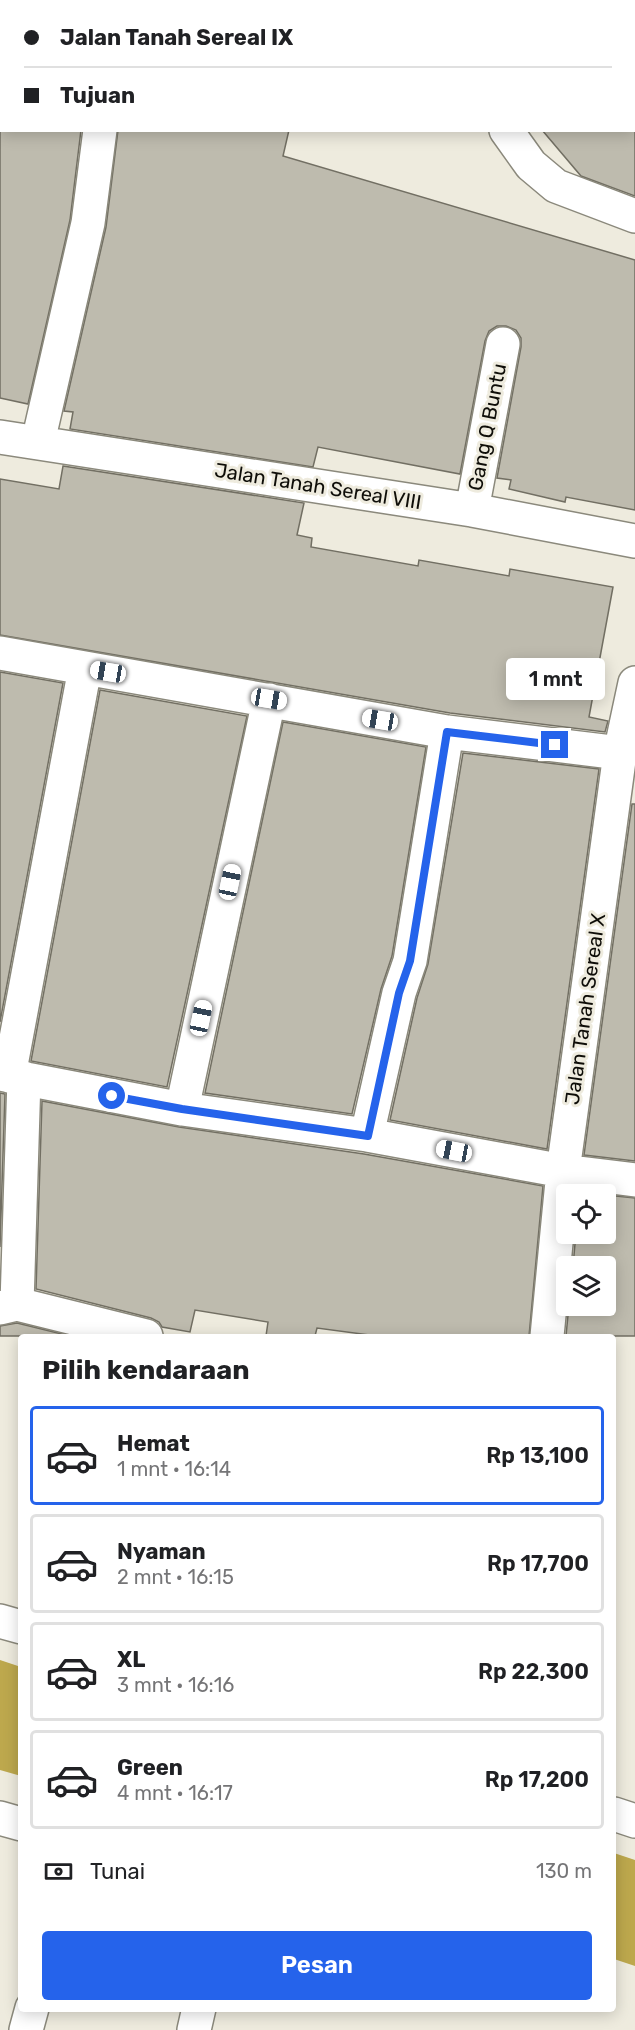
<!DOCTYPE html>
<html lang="id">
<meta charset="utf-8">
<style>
:root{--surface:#fff;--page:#f6f6f6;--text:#202124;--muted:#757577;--line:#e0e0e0;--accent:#2563eb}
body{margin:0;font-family:Rubik,sans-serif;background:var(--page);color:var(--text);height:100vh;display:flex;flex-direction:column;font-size:22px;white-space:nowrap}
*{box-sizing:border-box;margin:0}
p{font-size:20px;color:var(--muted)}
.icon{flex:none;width:33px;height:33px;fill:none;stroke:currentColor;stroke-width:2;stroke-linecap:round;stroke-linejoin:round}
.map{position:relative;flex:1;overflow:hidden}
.panel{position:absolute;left:18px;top:1334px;width:598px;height:678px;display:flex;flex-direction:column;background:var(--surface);border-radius:6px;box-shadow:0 3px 15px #0003}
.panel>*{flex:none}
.banner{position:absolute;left:0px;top:0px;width:636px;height:132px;box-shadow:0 3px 15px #0003;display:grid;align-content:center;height:132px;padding:0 24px;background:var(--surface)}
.tools{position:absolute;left:556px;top:1184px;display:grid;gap:12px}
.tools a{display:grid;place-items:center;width:60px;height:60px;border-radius:6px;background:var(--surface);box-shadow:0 3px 15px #0003;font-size:30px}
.end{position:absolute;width:27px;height:27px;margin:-14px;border:8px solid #2563eb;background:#fff;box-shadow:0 0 0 3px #fff}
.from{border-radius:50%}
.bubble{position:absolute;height:42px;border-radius:6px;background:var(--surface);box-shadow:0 3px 15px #0003;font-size:20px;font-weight:600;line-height:42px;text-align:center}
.car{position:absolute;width:18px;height:36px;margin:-18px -9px;border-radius:8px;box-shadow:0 0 4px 2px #0007;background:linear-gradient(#fff 24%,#345 0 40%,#fff 0 76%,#345 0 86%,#fff 0)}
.banner b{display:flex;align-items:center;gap:21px;height:57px;font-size:22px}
.banner b+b{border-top:2px solid var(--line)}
.banner i{width:15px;height:15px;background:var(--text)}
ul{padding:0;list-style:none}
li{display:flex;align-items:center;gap:18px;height:99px;margin:0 12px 9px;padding:0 12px;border:3px solid var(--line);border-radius:6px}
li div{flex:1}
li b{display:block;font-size:22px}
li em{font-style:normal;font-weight:600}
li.current{border-color:var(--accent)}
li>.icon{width:54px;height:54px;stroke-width:1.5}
h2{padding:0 24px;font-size:27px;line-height:72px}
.pay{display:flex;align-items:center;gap:15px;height:66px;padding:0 24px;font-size:22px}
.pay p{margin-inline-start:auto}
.cta{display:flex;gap:12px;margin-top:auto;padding:12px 24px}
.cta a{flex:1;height:69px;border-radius:6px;background:var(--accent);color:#fff;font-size:24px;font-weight:600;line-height:69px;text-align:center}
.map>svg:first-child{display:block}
.water{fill:#bda84d}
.building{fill:#bebbae;stroke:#726f63;stroke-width:1.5}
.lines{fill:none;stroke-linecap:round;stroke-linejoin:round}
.minor-casing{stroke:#8b897c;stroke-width:36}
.tertiary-casing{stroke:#8b897c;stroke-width:36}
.minor{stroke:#fff;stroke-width:33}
.tertiary{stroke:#fff;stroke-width:33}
.route{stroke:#2563eb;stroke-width:8}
.labels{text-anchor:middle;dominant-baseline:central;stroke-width:6;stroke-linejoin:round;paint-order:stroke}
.street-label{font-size:20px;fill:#0e0d08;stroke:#eeebde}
</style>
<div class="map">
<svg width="635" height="2030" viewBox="0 0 635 2030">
<rect width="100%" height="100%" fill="#eeebde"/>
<path class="water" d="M0 1660 21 1667V1776L0 1770Z
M614 1853 635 1860V1966L614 1959Z"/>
<path class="building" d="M0 130H81L70 220 28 404 0 398Z
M118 130H289L283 156 635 260V510L566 497 565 502 509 489 511 480 497 478 521 347V338L516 330 506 326H497L489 331 485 341 460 474 318 447 313 467 70 429 73 412 64 411 106 227Z
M542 130H635V196L581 176Z
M63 466 304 503 297 535 312 538 311 547 418 566 419 560 509 576 510 569 613 587 589 717 608 721 605 732 450 713 0 635V479L59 489Z
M0 672 63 683 0 1022Z
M100 690 247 716 167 1087 31 1061Z
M283 722 426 747 392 956 381 989 352 1114 205 1093Z
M463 753 599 769 547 1149 390 1120 417 998 428 964Z
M632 804H635V1161L584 1155Z
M0 1093 5 1094 0 1247Z
M42 1101 179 1127 364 1154 543 1186 529 1336H377L317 1328 315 1336H266L268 1322 195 1310 190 1332 162 1327 159 1322 151 1318 36 1289Z
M606 1195 635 1198V1336H566L569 1305H606V1266H573L576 1233H606Z
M17 1323 70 1336H0V1326Z"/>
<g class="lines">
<defs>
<path id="minor" d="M108 2V0
M500 2 501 0
M506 130 531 165 556 186 635 216
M0 437 472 510 635 541
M38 442 88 223 100 130
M472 510 503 344
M0 653 447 732 620 753
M0 1074 182 1109 367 1135 563 1171 635 1180
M9 1076 85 668
M182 1109 269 700
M367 1135 399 993 410 961 447 732
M17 1304 24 1078
M0 1308 17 1304 146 1336
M547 1336 563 1171 620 753 635 683
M0 1818 21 1824
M26 2030 32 2008
M194 2030 199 2008"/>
<path id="tertiary" d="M0 1621 21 1627
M614 1814 635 1821"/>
</defs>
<use href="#minor" class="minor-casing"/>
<use href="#tertiary" class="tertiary-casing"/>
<use href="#minor" class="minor"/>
<use href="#tertiary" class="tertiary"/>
</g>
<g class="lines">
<path class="route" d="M112 1096 182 1109 368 1136 399 993 410 961 447 732 555 745"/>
</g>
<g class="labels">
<g class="street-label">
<text transform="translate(487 427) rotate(-79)">Gang Q Buntu</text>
<text transform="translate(318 486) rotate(9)">Jalan Tanah Sereal VIII</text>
<text transform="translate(585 1009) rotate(-82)">Jalan Tanah Sereal X</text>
</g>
</g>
</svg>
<div class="tools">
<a><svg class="icon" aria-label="locate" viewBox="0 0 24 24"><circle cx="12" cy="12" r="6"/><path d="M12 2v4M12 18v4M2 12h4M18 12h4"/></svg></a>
<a><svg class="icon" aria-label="layers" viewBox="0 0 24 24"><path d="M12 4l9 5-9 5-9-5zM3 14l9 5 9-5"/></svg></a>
</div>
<i class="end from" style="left:112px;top:1096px"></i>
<i class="end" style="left:555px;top:745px"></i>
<div class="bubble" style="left:506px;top:658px;width:99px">1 mnt</div>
<i class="car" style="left:108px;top:672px;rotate:280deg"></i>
<i class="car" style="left:269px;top:699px;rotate:100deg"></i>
<i class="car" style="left:380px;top:720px;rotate:280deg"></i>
<i class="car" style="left:230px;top:882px;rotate:12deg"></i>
<i class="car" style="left:201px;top:1018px;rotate:12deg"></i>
<i class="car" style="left:454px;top:1151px;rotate:281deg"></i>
<div class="banner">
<b><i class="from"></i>Jalan Tanah Sereal IX</b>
<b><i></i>Tujuan</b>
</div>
<section class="panel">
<h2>Pilih kendaraan</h2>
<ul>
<li class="current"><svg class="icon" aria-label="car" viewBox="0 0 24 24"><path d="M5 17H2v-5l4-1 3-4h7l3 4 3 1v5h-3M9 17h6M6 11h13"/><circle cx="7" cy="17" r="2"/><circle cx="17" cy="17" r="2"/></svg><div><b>Hemat</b><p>1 mnt · 16:14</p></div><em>Rp 13,100</em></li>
<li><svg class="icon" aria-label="car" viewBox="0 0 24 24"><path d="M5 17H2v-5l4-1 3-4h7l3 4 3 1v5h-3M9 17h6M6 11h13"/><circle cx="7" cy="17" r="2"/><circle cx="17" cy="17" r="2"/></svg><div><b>Nyaman</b><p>2 mnt · 16:15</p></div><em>Rp 17,700</em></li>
<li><svg class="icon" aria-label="car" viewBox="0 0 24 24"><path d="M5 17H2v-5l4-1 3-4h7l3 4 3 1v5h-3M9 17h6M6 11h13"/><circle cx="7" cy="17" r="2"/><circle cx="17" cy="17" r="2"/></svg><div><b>XL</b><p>3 mnt · 16:16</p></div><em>Rp 22,300</em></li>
<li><svg class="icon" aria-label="car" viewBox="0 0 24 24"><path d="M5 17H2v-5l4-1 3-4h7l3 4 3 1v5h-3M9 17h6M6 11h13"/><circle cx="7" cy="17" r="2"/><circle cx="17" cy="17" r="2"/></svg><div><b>Green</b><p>4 mnt · 16:17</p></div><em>Rp 17,200</em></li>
</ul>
<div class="pay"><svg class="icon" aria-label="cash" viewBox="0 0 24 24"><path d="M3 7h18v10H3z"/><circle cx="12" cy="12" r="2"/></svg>Tunai<p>130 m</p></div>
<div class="cta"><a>Pesan</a></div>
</section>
</div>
